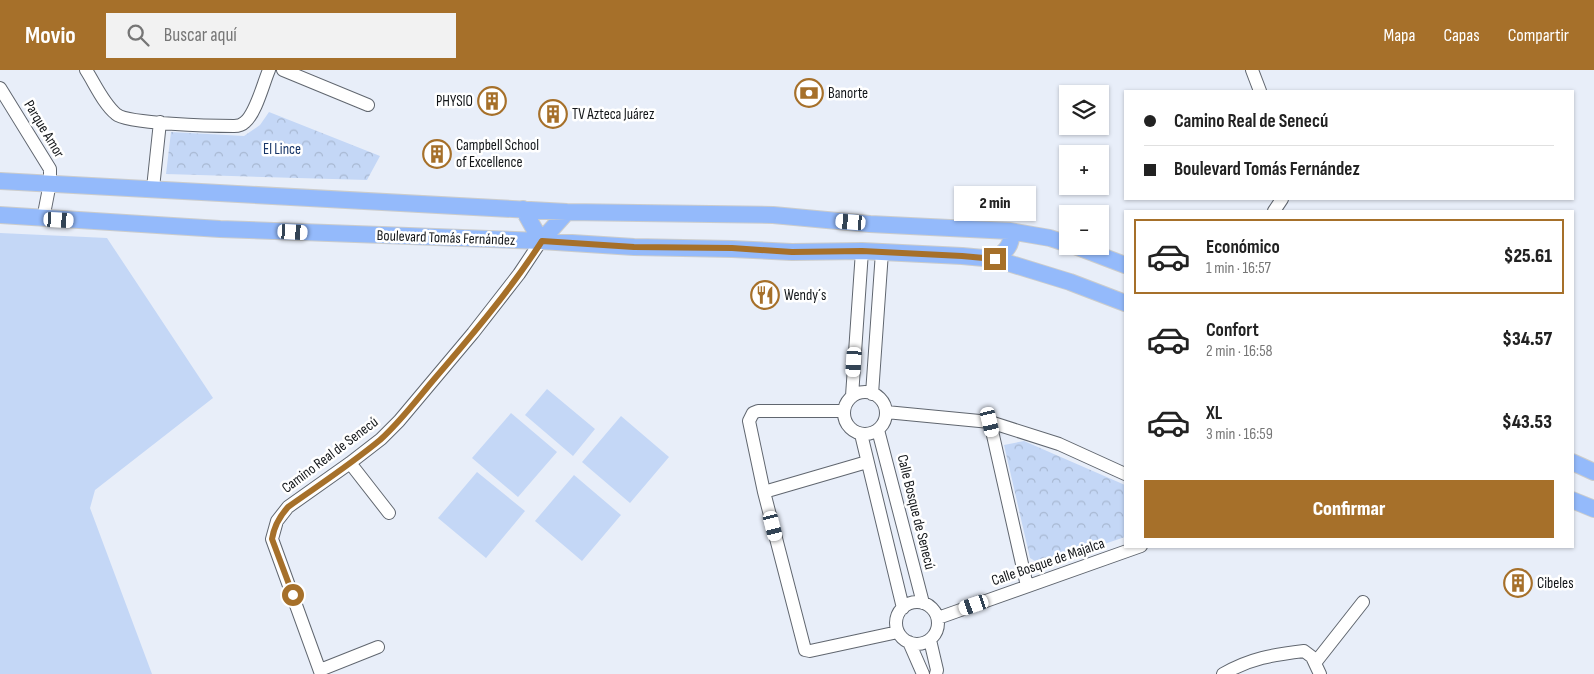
<!DOCTYPE html>
<html lang="es">
<meta charset="utf-8">
<style>
:root{--surface:#fff;--page:#f2f2f2;--text:#222;--muted:#767676;--line:#e0e0e0;--accent:#a6702a}
body{margin:0;font-family:"Sofia Sans Condensed",sans-serif;background:var(--page);color:var(--text);height:100vh;display:flex;flex-direction:column;font-size:19px;white-space:nowrap}
*{box-sizing:border-box;margin:0}
p{font-size:16px;color:var(--muted)}
.icon{flex:none;width:28px;height:28px;fill:none;stroke:currentColor;stroke-width:2;stroke-linecap:round;stroke-linejoin:round}
.map{position:relative;flex:1;overflow:hidden}
.details{position:absolute;left:1124px;top:140px;width:450px;height:338px;display:flex;flex-direction:column;background:var(--surface);border-radius:0px;box-shadow:0 1px 4px #0004}
.details>*{flex:none}
.hud{position:absolute;left:1124px;top:20px;width:450px;height:110px;border-radius:0px;box-shadow:0 1px 4px #0004;display:grid;align-content:center;height:110px;padding:0 20px;background:var(--surface)}
.tools{position:absolute;left:1059px;top:15px;display:grid;gap:10px}
.tools a{display:grid;place-items:center;width:50px;height:50px;border-radius:0px;background:var(--surface);box-shadow:0 1px 4px #0004;font-size:25px}
.end{position:absolute;width:22px;height:22px;margin:-11px;border:6px solid #a6702a;background:#fff;box-shadow:0 0 0 2px #fff}
.from{border-radius:50%}
.bubble{position:absolute;height:35px;border-radius:0px;background:var(--surface);box-shadow:0 1px 4px #0004;font-size:16px;font-weight:800;line-height:35px;text-align:center}
.car{position:absolute;width:15px;height:30px;margin:-15px -8px;border-radius:6px;box-shadow:0 0 4px 1px #0007;background:linear-gradient(#fff 24%,#345 0 40%,#fff 0 76%,#345 0 86%,#fff 0)}
.hud b{display:flex;align-items:center;gap:18px;height:48px;font-size:19px}
.hud b+b{border-top:1px solid var(--line)}
.hud i{width:12px;height:12px;background:var(--text)}
ul{padding:9px 0 0;list-style:none}
li{display:flex;align-items:center;gap:15px;height:75px;margin:0 10px 8px;padding:0 10px;border:2px solid transparent;border-radius:0px}
li div{flex:1}
li b{display:block;font-size:19px}
li em{font-style:normal;font-weight:800}
li.selected{border-color:var(--accent)}
li>.icon{width:45px;height:45px;stroke-width:1.5}
.primary-button{display:flex;gap:10px;margin-top:auto;padding:10px 20px}
.primary-button a{flex:1;height:58px;border-radius:0px;background:var(--accent);color:#fff;font-size:20px;font-weight:800;line-height:58px;text-align:center}
header{display:flex;align-items:center;gap:30px;box-sizing:border-box;height:70px;padding:0 25px;background:var(--accent);color:#fff}
header strong{font-size:24px}
nav{display:flex;gap:28px;margin-inline-start:auto;font-size:18px}
.search{width:350px;height:45px;background:var(--page);display:flex;align-items:center;gap:12px;box-sizing:border-box;padding:0 18px;border-radius:0px;color:var(--muted);font-size:19px}
.map>svg:first-child{display:block}
.green{fill:#c4d7f6}
.forest{fill:url(#forest-crowns)}
.lines{fill:none;stroke-linecap:round;stroke-linejoin:round}
.minor-casing{stroke:#60666f;stroke-width:14}
.major-casing{stroke:#cbcccc;stroke-width:18}
.minor{stroke:#fff;stroke-width:12}
.major{stroke:#94bafb;stroke-width:16}
.route{stroke:#a6702a;stroke-width:6}
.labels{text-anchor:middle;dominant-baseline:central;stroke-width:5;stroke-linejoin:round;paint-order:stroke}
.poi-label{font-size:15px;fill:#131619;stroke:#fff;text-anchor:start}
.street-label{font-size:15px;fill:#131619;stroke:#fff}
.park-label{font-size:15px;fill:#173568;stroke:#fff}
</style>
<header>
<strong>Movio</strong>
<div class="search"><svg class="icon" aria-label="search" viewBox="0 0 24 24"><circle cx="10" cy="10" r="6"/><path d="M15 15l6 6"/></svg>Buscar aquí</div>
<nav><a>Mapa</a><a>Capas</a><a>Compartir</a></nav>
</header>
<div class="map">
<svg width="1594" height="604" viewBox="0 0 1594 604">
<defs>
<pattern id="forest-crowns" width="20" height="18" patternUnits="userSpaceOnUse" patternTransform="scale(1.25)"><rect width="20" height="18" fill="#c4d7f6"/><path d="M2 6a3 3 0 1 1 6 0M12 15a3 3 0 1 1 6 0" fill="none" stroke="#a8b8d2"/></pattern>
</defs>
<rect width="100%" height="100%" fill="#e8eef9"/>
<path class="green" d="M0 163 107 168 213 328 95 420 90 438 152 604H0Z
M547 319 595 359 573 386 525 345Z
M511 343 557 382 518 427 472 388Z
M621 346 669 387 630 433 582 392Z
M477 402 525 441 486 488 438 448Z
M574 405 621 445 582 491 535 451Z"/>
<path class="forest" d="M269 42 380 86 367 110 166 104 171 62 244 66 260 55Z
M1024 371 1125 415V467L1042 495 1030 488 1004 375Z"/>
<g class="lines">
<defs>
<path id="minor" d="M86 0C95 14 103 33 116 44 127 54 214 56 234 56 238 56 242 55 245 52 256 43 263 14 269 0
M283 0 368 35
M1252 0 1260 21
M0 18 50 99V113L43 149
M153 118 160 52
M1274 141 1282 129
M844 343a21 21 0 1 1 42 0a21 21 0 1 1-42 0Z
M872 324 882 182
M852 326 862 181
M843 341H758L753 343 749 351 764 422 805 580 810 581 898 562
M886 342 990 352 1059 374 1125 404
M990 352 1027 516
M878 360 923 533
M861 364 903 538
M350 393 389 443
M764 422 867 392
M896 553a21 21 0 1 1 42 0a21 21 0 1 1-42 0Z
M938 548 1141 476
M930 570 937 600 936 604
M909 572 923 604
M1315 593 1363 532
M320 600 378 577
M321 604 272 469 277 451 288 437 350 393 381 369 399 351 473 263 519 204 541 171
M1223 604C1251 588 1272 585 1304 581L1312 587 1320 604"/>
<path id="major" d="M0 111 567 142 773 145 870 154 1010 161 1050 168 1068 174
M523 139 541 171 567 142
M0 145 220 159 541 171 634 177 732 179 792 182 862 181 962 186 995 189 1070 212 1125 233
M1075 176 1125 195
M995 189C1005 182 1014 174 1010 161
M1572 392 1594 402
M1572 430 1594 439"/>
</defs>
<use href="#minor" class="minor-casing"/>
<use href="#major" class="major-casing"/>
<use href="#minor" class="minor"/>
<use href="#major" class="major"/>
</g>
<g class="lines">
<path class="route" d="M293 525 272 469C274 456 279 447 288 437 319 415 351 394 380 370 401 351 418 328 436 307 473 264 511 219 542 171L634 177 732 178 792 182 862 181 962 186 995 189"/>
</g>
<defs>
<symbol id="bank-ring" viewBox="-11 -11 22 22"><circle r="9.5" fill="#fff" stroke="#a6702a" stroke-width="1.5"/><path d="M-6-4H6V4H-6ZM0-2.3a2.3 2.3 0 1 0 0 4.6a2.3 2.3 0 1 0 0-4.6Z" fill="#a6702a"/></symbol>
<symbol id="building-ring" viewBox="-11 -11 22 22"><circle r="9.5" fill="#fff" stroke="#a6702a" stroke-width="1.5"/><path d="M-4-6H4V6H1V3H-1V6H-4ZM-2.5-4.3h1.7v1.8h-1.7ZM.8-4.3h1.7v1.8H.8ZM-2.5-1h1.7V.8h-1.7ZM.8-1h1.7V.8H.8Z" fill="#a6702a"/></symbol>
<symbol id="restaurant-ring" viewBox="-11 -11 22 22"><circle r="9.5" fill="#fff" stroke="#a6702a" stroke-width="1.5"/><path d="M-5-6h1v4h1v-4h1v4h1v-4h1v5L-1.5 .5V6h-2V.5L-5-1ZM5-6V6H3V1.5H1.5Q1.5-4 5-6Z" fill="#a6702a"/></symbol>
</defs>
<g fill-rule="evenodd">
<use href="#bank-ring" x="793" y="7" width="32" height="32"/>
<use href="#building-ring" x="476" y="15" width="32" height="32"/>
<use href="#building-ring" x="537" y="28" width="32" height="32"/>
<use href="#building-ring" x="421" y="68" width="32" height="32"/>
<use href="#restaurant-ring" x="749" y="209" width="32" height="32"/>
<use href="#building-ring" x="1502" y="497" width="32" height="32"/>
</g>
<g class="labels">
<g class="poi-label">
<text x="828" y="23">Banorte</text>
<text x="473" y="31" text-anchor="end">PHYSIO</text>
<text x="572" y="44">TV Azteca Juárez</text>
<text x="456" y="75">Campbell School<tspan x="456" dy="17">of Excellence</tspan></text>
<text x="784" y="225">Wendy´s</text>
<text x="1537" y="513">Cibeles</text>
</g>
<g class="street-label">
<text transform="translate(44 59) rotate(59)">Parque Amor</text>
<text transform="translate(446 168) rotate(2)">Boulevard Tomás Fernández</text>
<text transform="translate(330 385) rotate(-37)">Camino Real de Senecú</text>
<text transform="translate(916 442) rotate(76)">Calle Bosque de Senecú</text>
<text transform="translate(1048 492) rotate(-19)">Calle Bosque de Majalca</text>
</g>
<g class="park-label">
<text x="282" y="79">El Lince</text>
</g>
</g>
</svg>
<div class="tools">
<a><svg class="icon" aria-label="layers" viewBox="0 0 24 24"><path d="M12 4l9 5-9 5-9-5zM3 14l9 5 9-5"/></svg></a>
<a>+</a>
<a>−</a>
</div>
<i class="end from" style="left:293px;top:525px"></i>
<i class="end" style="left:995px;top:189px"></i>
<div class="bubble" style="left:954px;top:116px;width:82px">2 min</div>
<i class="car" style="left:59px;top:150px;rotate:93deg"></i>
<i class="car" style="left:851px;top:152px;rotate:275deg"></i>
<i class="car" style="left:293px;top:162px;rotate:93deg"></i>
<i class="car" style="left:854px;top:292px;rotate:184deg"></i>
<i class="car" style="left:990px;top:352px;rotate:167deg"></i>
<i class="car" style="left:773px;top:456px;rotate:166deg"></i>
<i class="car" style="left:974px;top:535px;rotate:251deg"></i>
<div class="hud">
<b><i class="from"></i>Camino Real de Senecú</b>
<b><i></i>Boulevard Tomás Fernández</b>
</div>
<section class="details">
<ul>
<li class="selected"><svg class="icon" aria-label="car" viewBox="0 0 24 24"><path d="M5 17H2v-5l4-1 3-4h7l3 4 3 1v5h-3M9 17h6M6 11h13"/><circle cx="7" cy="17" r="2"/><circle cx="17" cy="17" r="2"/></svg><div><b>Económico</b><p>1 min · 16:57</p></div><em>$25.61</em></li>
<li><svg class="icon" aria-label="car" viewBox="0 0 24 24"><path d="M5 17H2v-5l4-1 3-4h7l3 4 3 1v5h-3M9 17h6M6 11h13"/><circle cx="7" cy="17" r="2"/><circle cx="17" cy="17" r="2"/></svg><div><b>Confort</b><p>2 min · 16:58</p></div><em>$34.57</em></li>
<li><svg class="icon" aria-label="car" viewBox="0 0 24 24"><path d="M5 17H2v-5l4-1 3-4h7l3 4 3 1v5h-3M9 17h6M6 11h13"/><circle cx="7" cy="17" r="2"/><circle cx="17" cy="17" r="2"/></svg><div><b>XL</b><p>3 min · 16:59</p></div><em>$43.53</em></li>
</ul>
<div class="primary-button"><a>Confirmar</a></div>
</section>
</div>
